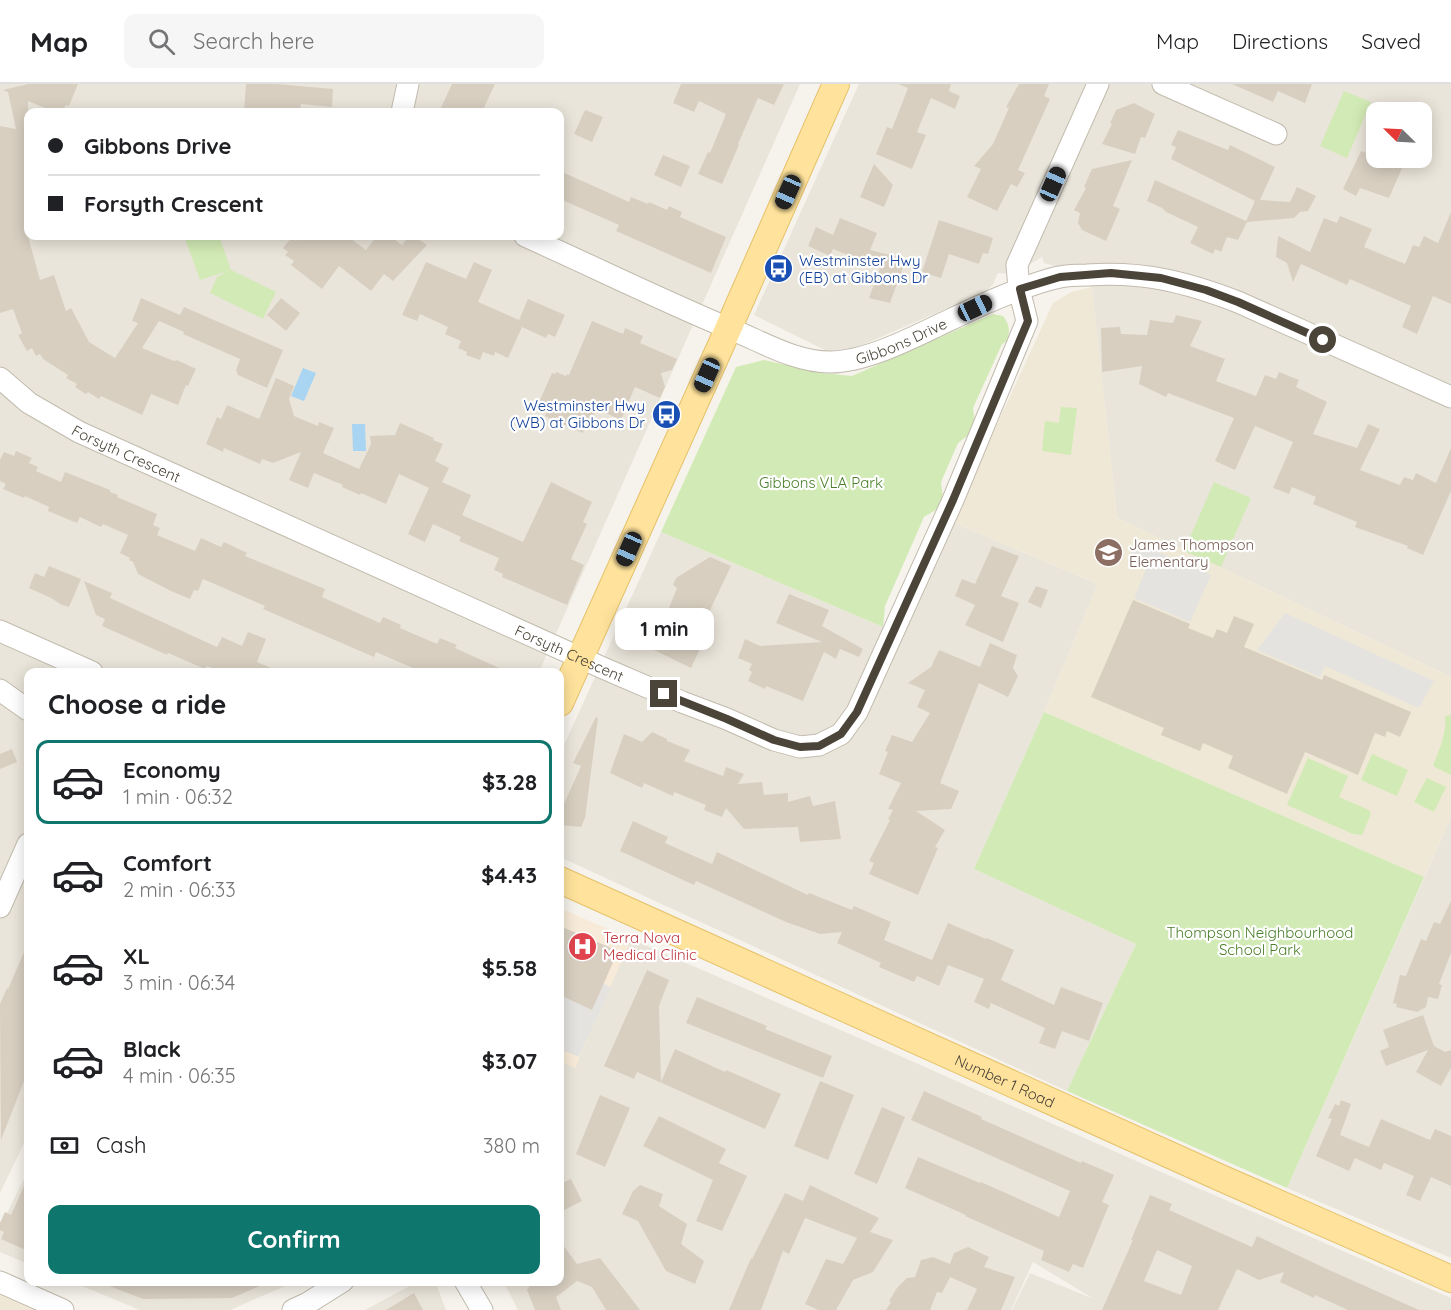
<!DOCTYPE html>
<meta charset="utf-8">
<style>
:root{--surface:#fff;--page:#f6f6f6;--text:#202124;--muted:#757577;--line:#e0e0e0;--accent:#0f766e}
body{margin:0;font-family:Quicksand,sans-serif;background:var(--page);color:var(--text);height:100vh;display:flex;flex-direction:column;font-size:22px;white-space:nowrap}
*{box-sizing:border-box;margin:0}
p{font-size:20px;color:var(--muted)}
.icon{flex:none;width:33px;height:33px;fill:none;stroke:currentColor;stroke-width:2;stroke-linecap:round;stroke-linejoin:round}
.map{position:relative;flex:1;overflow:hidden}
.panel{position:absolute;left:24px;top:584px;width:540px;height:618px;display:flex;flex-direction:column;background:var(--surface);border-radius:12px;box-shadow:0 3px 15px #0003}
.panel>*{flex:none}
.top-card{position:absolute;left:24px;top:24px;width:540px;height:132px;border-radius:12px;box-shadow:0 3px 15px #0003;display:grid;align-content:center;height:132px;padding:0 24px;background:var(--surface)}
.needle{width:39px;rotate:294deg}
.fabs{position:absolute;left:1366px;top:18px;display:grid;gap:12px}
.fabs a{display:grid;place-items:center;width:66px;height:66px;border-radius:12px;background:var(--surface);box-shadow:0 3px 15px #0003;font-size:30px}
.end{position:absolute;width:27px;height:27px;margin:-14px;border:8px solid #4b4439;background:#fff;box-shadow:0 0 0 3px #fff}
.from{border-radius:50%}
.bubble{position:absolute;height:42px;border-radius:12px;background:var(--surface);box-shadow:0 3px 15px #0003;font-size:20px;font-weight:700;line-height:42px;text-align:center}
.car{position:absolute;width:18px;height:36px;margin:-18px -9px;border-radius:8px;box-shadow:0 0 4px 2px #0007;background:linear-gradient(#222 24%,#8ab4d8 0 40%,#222 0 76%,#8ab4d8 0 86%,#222 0)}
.top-card b{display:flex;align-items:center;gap:21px;height:57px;font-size:22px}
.top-card b+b{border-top:2px solid var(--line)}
.top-card i{width:15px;height:15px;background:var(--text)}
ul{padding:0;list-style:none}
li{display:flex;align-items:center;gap:18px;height:84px;margin:0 12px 9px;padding:0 12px;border:3px solid transparent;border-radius:12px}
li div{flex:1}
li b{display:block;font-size:22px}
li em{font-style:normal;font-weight:700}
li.selected{border-color:var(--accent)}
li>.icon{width:54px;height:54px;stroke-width:1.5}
h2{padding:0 24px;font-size:27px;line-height:72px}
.pay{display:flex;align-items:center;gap:15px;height:66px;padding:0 24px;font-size:22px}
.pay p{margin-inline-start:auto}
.action{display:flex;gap:12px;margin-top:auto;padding:12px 24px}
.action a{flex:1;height:69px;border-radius:12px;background:var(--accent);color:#fff;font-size:24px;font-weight:700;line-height:69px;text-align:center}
header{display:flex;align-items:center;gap:36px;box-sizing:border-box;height:84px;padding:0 30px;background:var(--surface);border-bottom:2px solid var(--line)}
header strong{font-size:28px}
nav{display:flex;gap:33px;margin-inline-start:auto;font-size:21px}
.search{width:420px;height:54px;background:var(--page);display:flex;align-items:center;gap:15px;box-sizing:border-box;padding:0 21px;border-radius:12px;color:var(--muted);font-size:22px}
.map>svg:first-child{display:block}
.residential{fill:#eae5da;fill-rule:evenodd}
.commercial{fill:#f7ead8}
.education{fill:#efe8d6}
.green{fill:#d2eab5}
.parking{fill:#e5e3e0}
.water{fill:#a9d4f2}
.building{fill:#d8cfc1;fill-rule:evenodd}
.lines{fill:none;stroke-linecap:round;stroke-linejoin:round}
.minor-casing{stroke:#c2bbae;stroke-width:23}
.major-casing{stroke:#e6c16a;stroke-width:28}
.minor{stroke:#fff;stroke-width:21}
.major{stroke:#ffe39c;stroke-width:26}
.route{stroke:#4b4439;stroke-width:8}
.labels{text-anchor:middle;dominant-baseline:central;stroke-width:4.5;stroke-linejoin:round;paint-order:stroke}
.transit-label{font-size:15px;fill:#164399;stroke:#fff;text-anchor:start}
.street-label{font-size:15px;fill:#4b4439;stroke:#fff}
.park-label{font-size:15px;fill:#4a7f2a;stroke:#fff}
.education-label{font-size:15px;fill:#785e54;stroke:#fff;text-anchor:start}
.health-label{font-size:15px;fill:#be3a42;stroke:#fff;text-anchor:start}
</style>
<header>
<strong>Map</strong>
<div class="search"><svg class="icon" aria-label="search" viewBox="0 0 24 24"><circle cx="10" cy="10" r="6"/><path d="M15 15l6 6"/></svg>Search here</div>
<nav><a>Map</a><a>Directions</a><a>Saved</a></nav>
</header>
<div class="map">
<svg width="1451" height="1226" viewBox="0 0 1451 1226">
<rect width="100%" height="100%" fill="#f6f3ec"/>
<path class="residential" d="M0 0H800L539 588H28V1051L0 1109ZM28 28H560V152H28Z
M859 0H1451V593L1117 434 1092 204 1061 184 1044 179 1042 173 1013 190 998 189 993 200 987 207 837 272 754 231ZM1377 28H1422V74H1377Z
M952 438 1098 500 1044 628 974 785 1136 860 1067 1007 560 773V670L661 448 899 550Z
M1451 733V1174L1287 1104Z
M631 855 898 971 1152 1084 1451 1214V1226H1012L1030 1189 1094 1215 1033 1178 1011 1226H518L509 1208 502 1197H560V977L575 983Z
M28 1087V1180L0 1168V1143Z
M70 1197H297L230 1226H140Z
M419 1197H435L446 1226H365Z"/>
<path class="commercial" d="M560 824 631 855 575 984 560 977Z"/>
<path class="education" d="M1092 203 1117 434 1451 593V733L1424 793 1044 628 1098 500 952 438 1053 219 1071 208Z
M0 1204 50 1226H0Z"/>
<path class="green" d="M1344 7 1371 18 1347 74 1320 62Z
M184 152H219L231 186 276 208 263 235 210 209 217 193 228 187 200 196Z
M993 230 1003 232C1010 241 1010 247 1007 257L1002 260 973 324 975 339 971 349 958 359 941 398 943 414 939 424 924 433 885 522 883 543 661 448 736 283 764 276 822 289 852 292Z
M1061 323 1077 324 1071 371 1042 367 1045 337 1059 339Z
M1214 398 1251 414 1221 483 1184 467Z
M1044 628 1424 793 1287 1104 1067 1007 1136 860 974 785Z
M1451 631V691L1433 682C1439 666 1447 650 1445 632Z
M1372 670 1408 686 1397 712 1361 696Z
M1308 674 1348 692 1339 713 1369 726 1371 730 1362 751 1353 750 1287 721Z
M1427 694 1446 703 1434 728 1414 718Z"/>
<path class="parking" d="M1135 458 1211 491 1190 538 1134 514 1148 481 1129 473Z
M1285 529 1434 597 1419 624 1325 582 1320 593 1257 566Z
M560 880 611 903 579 973 560 965Z"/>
<path class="water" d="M303 284 316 289 304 317 291 312Z
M352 340H365L366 367H353Z"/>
<path class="building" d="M28 0H78L69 22 66 21 62 28H55L28 17V152L40 196 54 191 66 227 71 224 89 258 115 274 138 239 132 237 141 214 180 231 184 223 283 266 267 304 238 291 236 286 240 275 183 250 184 248 159 237 142 264 174 277 177 276 196 285 188 302 186 301 178 321 151 310 142 331 101 312 99 315 88 308 86 310 75 303 77 300 66 294 68 291 43 275 40 270 36 272 32 264 27 267 18 251 22 249 13 225 0 229V42L16 45 8 8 3 6Z
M246 0H277L333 5 332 23 301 20 300 28H244Z
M452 0H495L482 28H439Z
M681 0H784L774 21 758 14 738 60 739 61 722 100 698 90 708 68 710 69 726 30 699 17 694 28 673 19Z
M898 0H951L949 7 960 12 955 25 931 14 917 48 926 51 912 85 876 70 887 43 892 45 908 4Z
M1019 0H1049L1044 12 1050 15 1018 86 1025 89 1017 103 1011 100 997 127 967 113 981 85 974 82 993 60 1009 24 1006 23Z
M1232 0H1312L1305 19 1278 7 1273 18Z
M1134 19 1155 30 1145 54 1141 53 1135 70 1102 60 1112 40 1110 39 1116 26Z
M585 26 603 33 592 58 574 50Z
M1178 46 1228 66 1230 61 1275 83 1260 116 1290 118 1297 103 1316 112 1308 127 1300 128 1294 134 1247 138 1238 156 1227 153 1221 168 1215 165 1213 170 1190 159 1198 143 1166 128 1162 124 1147 117 1155 96 1246 137 1255 117 1171 75 1176 63 1171 61Z
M1361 67 1403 82 1389 114 1360 104 1356 112 1343 105Z
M663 71 690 82 681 103 654 91Z
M1132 76 1113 122 1120 125 1106 157 1082 146 1078 139 1080 129 1074 126 1086 104 1084 103 1092 85Z
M874 80 893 101 884 123 860 113Z
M560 87 629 118 631 113 648 120 649 118 667 126 669 122 682 128 680 133 726 153 711 189 616 147 619 141 560 115Z
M1451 128V220L1433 212 1417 250 1402 243 1411 222 1350 195 1347 201 1301 180 1293 198 1287 179 1276 173 1278 152 1310 168 1324 134 1337 139 1340 132 1372 145 1364 163 1405 180 1413 161 1419 163 1424 152 1438 159Z
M840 134 877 149 870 166 906 175 890 219 869 214 880 184 833 165 830 172 808 162 816 143 833 151Z
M939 136 993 154 988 170 983 169 979 180 949 170 941 194 922 188Z
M301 152H347L366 166 377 152H390L402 161 409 152H414L427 161 393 197 384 190 371 207 339 182 322 205 291 181 294 177 285 171 288 168 283 164 292 153 296 157Z
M426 178 466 195 474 178 492 186 478 218 519 236 528 215 565 231 555 253 548 250 546 254 522 243 508 274 495 268 494 272 483 268 480 276 466 271 467 268 458 264 461 257 445 250 448 243 420 230 417 237 402 231Z
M281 214 300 229 286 247 267 231Z
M1176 231 1202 237 1190 262 1225 275 1216 297 1256 312 1265 291 1276 295 1279 288 1299 296 1296 303 1327 318 1313 350 1357 364 1368 340 1380 345 1360 386 1400 401 1404 393 1413 396 1416 389 1436 399 1451 364V407L1423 471 1407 464 1408 462 1355 443 1357 438 1313 420 1316 413 1292 403 1289 410 1273 404 1293 358 1255 342 1235 386 1215 377 1234 334 1168 309 1166 313 1139 300 1142 282 1102 288 1101 244 1120 243 1121 250 1147 251 1150 236 1173 239Z
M592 237 623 250 625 244 643 252 640 259 677 275 672 286 661 289 665 303 660 314 635 303 621 336 597 325 590 340 587 338 583 349 545 332 548 325 542 323 544 320 539 318 552 289 555 290 556 288 566 292 567 290 569 291Z
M276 294 294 302 289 315 294 332 318 342 319 338 334 344 323 369 359 385 371 360 370 352 395 351 400 339 434 354 433 356 443 360 435 377 449 384 442 398 471 411 462 431 523 458 551 398 592 418 583 438 587 440 571 475 584 481 567 521 502 493 503 490 494 486 499 474 459 457 461 453 433 440 425 458 408 450 429 404 399 390 386 420 361 409 360 411 342 403 343 401 314 389 308 404 289 396 301 368 273 379 262 375 260 380 224 364 223 368 206 360 217 333 221 335 227 321 259 335Z
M16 367 32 374 29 379 38 383 36 387 61 398 65 388 110 406V408L118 411 117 413 157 430 153 441 160 444 157 451 195 467 201 454 221 463 224 458 247 469 245 472 325 505 322 513 380 539 383 533 401 541 400 544 437 560 440 554 457 561 455 564 508 588H422L376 568 374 573 263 525 265 522 203 495 198 507 194 506 190 515 171 507 138 490 133 478 129 476 130 474 120 469 128 451 103 440 101 443 80 433 77 439 48 427 49 423 25 412 24 414 3 405 6 400 0 397V376L4 368 14 372Z
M992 462 1019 472 1001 512 1019 519 1003 558 965 541 975 521 955 512 962 495 975 500Z
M710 473 731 482 701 545 708 548 691 584 650 564 649 565 635 560 648 529 662 535 665 529H667L677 504 673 501 676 494Z
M49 482 81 495 69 523 62 521 51 514 29 504 35 489 44 493Z
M84 497 112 509 110 514 217 563 222 553 242 562 248 548 266 555 257 578 280 588H222L207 582 205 585 168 569 167 571 102 542 105 535 96 531Z
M1036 502 1048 506 1041 524 1028 518Z
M789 510 829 526 822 542 863 565 859 573 840 565 836 575 824 568 803 617 766 602 765 605 748 597 752 588 749 586 752 580 738 574 745 555 760 562 822 558 776 539Z
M1133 516 1190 540 1188 544 1213 554 1217 545 1227 549 1234 532 1254 540 1244 563 1322 596 1324 591 1411 628 1400 653 1387 647 1385 653 1375 649 1358 691 1305 668 1287 710 1228 684 1233 672 1203 659 1200 667 1161 651 1164 644 1091 613Z
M990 559 1017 571 1013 584 1018 592 1008 613 979 599 940 699 959 707 951 725 916 727 945 746 935 763 938 764 918 811 869 790 874 779 869 777 890 736 888 735 893 726 888 725 901 699 879 690 888 668 885 667 892 651 912 658 930 629 917 623 925 606 908 599 931 583 939 566 980 583Z
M596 633 598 634 585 734 581 743 560 741V729L581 682 573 679Z
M652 648 667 655V657L690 666 684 677 723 692 726 683 744 690 738 700 762 698 764 711 788 709V718L810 712 813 722 835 717 841 755 800 758 798 743 744 745 726 724 722 733 704 726 706 721 689 714 674 708 673 712 644 699 642 704 610 689 624 650 642 658Z
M12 665 17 678 0 685V670Z
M633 737 668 753 665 759 712 780 717 768 808 811 809 809 852 826 854 822 891 838 884 856 932 876 948 839 986 855 987 854 1014 866 1001 896 1054 921 1061 903 1103 919 1089 957 1062 947 1055 965 1039 959 1045 944 991 919 989 925 974 918 984 895 948 881 939 902 917 892 914 898 879 883 881 879 837 859 842 848 820 850 786 838 696 797 694 801 620 767Z
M1451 817V869L1439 900 1442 901 1438 915 1428 913 1426 923 1417 928 1396 923 1397 920 1393 919 1400 891 1406 892 1421 855 1426 857 1434 838 1440 840Z
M560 842 618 867 592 926 560 911Z
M28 859V987L1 1056 0 920 7 904 8 905Z
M647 886 669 896 659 922 661 998 675 965 725 988 726 986 781 1010 765 1045 637 988 634 995 604 982Z
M697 913 767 942 765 945 832 972 823 994 686 939Z
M1423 931 1434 962 1445 968 1451 966V984L1441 1002 1416 988 1428 966 1386 982 1380 967 1389 963 1383 946Z
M820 997 854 1011 828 1076 794 1062Z
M924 1007 982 1033 981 1035 1081 1079 1082 1077 1114 1091 1102 1118 1109 1121 1083 1184 1073 1180 1069 1188 1041 1176 1044 1167 965 1132 966 1131 905 1104 918 1073 980 1099 981 1098 1059 1133 1070 1107 911 1036Z
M600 1011 630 1024 605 1083 576 1070Z
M1341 1016 1351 1020 1340 1051 1369 1063 1381 1035 1430 1056 1435 1045 1451 1052V1102L1431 1093 1420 1117 1406 1111 1414 1092 1384 1079 1381 1086 1355 1074 1349 1087 1316 1072 1332 1035 1328 1034 1335 1020 1339 1022Z
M882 1023 905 1033 877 1100 854 1090Z
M659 1032 726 1065 719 1079 747 1092 722 1147 696 1137 713 1096 643 1062Z
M28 1093V1167L1 1155 4 1148 0 1146V1139L5 1128 11 1131Z
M571 1095 582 1117 560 1128V1100Z
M640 1101 663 1110 659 1122 687 1140 681 1160 704 1177 695 1200 666 1187 638 1137 622 1130 633 1107Z
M810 1101 879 1134 870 1148 893 1156 873 1188 853 1196 836 1226H818L805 1220 826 1175 843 1180 857 1154 805 1134 789 1170 783 1167 761 1226H729L751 1174 752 1175 785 1109 803 1117Z
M1150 1111 1172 1120 1169 1126 1252 1163 1257 1152 1327 1185 1419 1226H1348L1315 1211 1314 1214 1280 1198 1284 1188 1259 1196 1237 1185 1228 1205H1226L1227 1206 1218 1226H1102L1133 1156H1131ZM1157 1166 1192 1182 1181 1211 1144 1197Z
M560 1157 577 1180 600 1174 640 1226H606L592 1203 577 1197 556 1213 561 1226H535L527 1206 533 1197H560Z
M968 1163 989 1173 984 1183 1015 1193 1001 1226H967L977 1205 950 1193 942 1209 937 1208 930 1226H886L891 1218 889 1217 897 1204 907 1194 915 1193 921 1176 933 1173 950 1180 954 1169Z
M100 1197H271L232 1214 143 1215 99 1198Z
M414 1209 423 1226H386Z"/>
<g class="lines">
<defs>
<g id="minor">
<path d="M1163 0 1276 50"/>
<path d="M402 28 408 0"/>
<path id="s1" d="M525 152C592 182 659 215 728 244 761 257 794 278 830 278 864 278 908 256 937 242 971 226 1003 210 1038 199 1045 197 1053 194 1060 193 1069 191 1078 191 1087 191 1143 187 1186 198 1238 218L1451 313"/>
<path id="s2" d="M0 294 29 319 79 348 603 584 682 618 727 635 774 656 800 663 819 661 841 650 857 628 953 416 1027 237 1019 205 1017 181 1098 0"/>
<path d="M0 547 92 588"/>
<path d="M0 606 28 626"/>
<path d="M0 823 28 760"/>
<path d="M465 1197 482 1226"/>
<path d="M0 1198 63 1226"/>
<path d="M293 1226 308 1219 343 1197"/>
</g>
<g id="major">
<path d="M560 619 721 261 836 0"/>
<path id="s3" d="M560 796 1221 1094 1451 1195"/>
</g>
</defs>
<use href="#minor" class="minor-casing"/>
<use href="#major" class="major-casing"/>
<use href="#minor" class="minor"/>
<use href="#major" class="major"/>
</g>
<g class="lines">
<path class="route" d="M664 610 727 635 774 656 800 663 819 662 841 650 857 628 953 416 1028 237 1020 205 1060 193 1111 189 1161 194 1206 206 1238 218 1323 256"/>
</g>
<defs>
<symbol id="bus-disc" viewBox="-11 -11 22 22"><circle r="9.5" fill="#1a4fb4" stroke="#fff"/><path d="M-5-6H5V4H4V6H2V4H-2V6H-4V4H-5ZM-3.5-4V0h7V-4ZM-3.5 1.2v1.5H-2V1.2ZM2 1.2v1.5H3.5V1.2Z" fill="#fff"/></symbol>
<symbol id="school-disc" viewBox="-11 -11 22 22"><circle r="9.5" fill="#8d6e63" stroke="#fff"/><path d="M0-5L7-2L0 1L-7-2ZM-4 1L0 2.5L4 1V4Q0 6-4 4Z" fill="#fff"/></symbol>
<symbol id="hospital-disc" viewBox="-11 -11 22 22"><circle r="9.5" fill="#e0444e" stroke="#fff"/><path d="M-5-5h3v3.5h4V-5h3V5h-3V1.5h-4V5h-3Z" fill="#fff"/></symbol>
</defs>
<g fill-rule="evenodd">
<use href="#bus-disc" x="762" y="168" width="33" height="33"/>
<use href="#bus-disc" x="650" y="314" width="33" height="33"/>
<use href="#school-disc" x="1092" y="452" width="33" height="33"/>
<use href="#hospital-disc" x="566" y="846" width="33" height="33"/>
</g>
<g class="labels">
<g class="transit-label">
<text x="799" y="176">Westminster Hwy<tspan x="799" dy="17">(EB) at Gibbons Dr</tspan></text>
<text x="645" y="321" text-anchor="end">Westminster Hwy<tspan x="645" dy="17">(WB) at Gibbons Dr</tspan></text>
</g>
<g class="street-label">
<text stroke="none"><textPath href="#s1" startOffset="406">Gibbons Drive</textPath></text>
<text stroke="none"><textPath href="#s2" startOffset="148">Forsyth Crescent</textPath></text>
<text stroke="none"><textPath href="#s2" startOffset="634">Forsyth Crescent</textPath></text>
<text stroke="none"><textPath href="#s3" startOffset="488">Number 1 Road</textPath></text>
</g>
<g class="park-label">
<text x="821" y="398">Gibbons VLA Park</text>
<text x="1260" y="848">Thompson Neighbourhood<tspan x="1260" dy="17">School Park</tspan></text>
</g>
<g class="education-label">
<text x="1129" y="460">James Thompson<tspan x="1129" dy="17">Elementary</tspan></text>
</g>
<g class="health-label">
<text x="603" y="853">Terra Nova<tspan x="603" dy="17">Medical Clinic</tspan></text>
</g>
</g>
</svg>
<div class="fabs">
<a><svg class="needle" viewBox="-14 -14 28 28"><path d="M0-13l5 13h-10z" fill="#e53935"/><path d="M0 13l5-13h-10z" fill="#757577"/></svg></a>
</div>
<i class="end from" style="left:1323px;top:256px"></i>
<i class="end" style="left:664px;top:610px"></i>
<div class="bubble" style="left:615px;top:524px;width:99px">1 min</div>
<i class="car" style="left:1053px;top:100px;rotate:24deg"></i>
<i class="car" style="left:788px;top:108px;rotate:204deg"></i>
<i class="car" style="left:975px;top:224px;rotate:65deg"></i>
<i class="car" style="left:707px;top:291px;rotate:204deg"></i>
<i class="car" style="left:629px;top:465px;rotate:204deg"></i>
<div class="top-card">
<b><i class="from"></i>Gibbons Drive</b>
<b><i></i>Forsyth Crescent</b>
</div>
<section class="panel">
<h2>Choose a ride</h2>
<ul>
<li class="selected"><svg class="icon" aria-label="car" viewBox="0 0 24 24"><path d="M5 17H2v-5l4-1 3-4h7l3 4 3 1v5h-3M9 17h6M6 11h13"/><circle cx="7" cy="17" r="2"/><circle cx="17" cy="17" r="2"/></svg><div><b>Economy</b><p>1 min · 06:32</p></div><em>$3.28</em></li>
<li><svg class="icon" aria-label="car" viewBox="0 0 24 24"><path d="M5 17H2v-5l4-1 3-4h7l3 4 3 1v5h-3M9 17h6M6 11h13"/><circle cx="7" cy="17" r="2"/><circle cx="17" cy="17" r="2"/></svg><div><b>Comfort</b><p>2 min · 06:33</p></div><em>$4.43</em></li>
<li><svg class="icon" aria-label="car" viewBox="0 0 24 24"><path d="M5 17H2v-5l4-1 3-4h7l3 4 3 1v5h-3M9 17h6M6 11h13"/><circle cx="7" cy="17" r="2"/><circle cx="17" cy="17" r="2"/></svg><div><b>XL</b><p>3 min · 06:34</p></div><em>$5.58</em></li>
<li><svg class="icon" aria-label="car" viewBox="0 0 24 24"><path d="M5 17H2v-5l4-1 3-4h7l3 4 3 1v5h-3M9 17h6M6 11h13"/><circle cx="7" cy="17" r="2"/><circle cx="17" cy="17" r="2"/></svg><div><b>Black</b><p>4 min · 06:35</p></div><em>$3.07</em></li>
</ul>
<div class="pay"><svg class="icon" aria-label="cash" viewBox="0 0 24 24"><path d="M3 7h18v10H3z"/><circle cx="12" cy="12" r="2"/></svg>Cash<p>380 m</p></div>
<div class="action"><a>Confirm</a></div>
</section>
</div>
